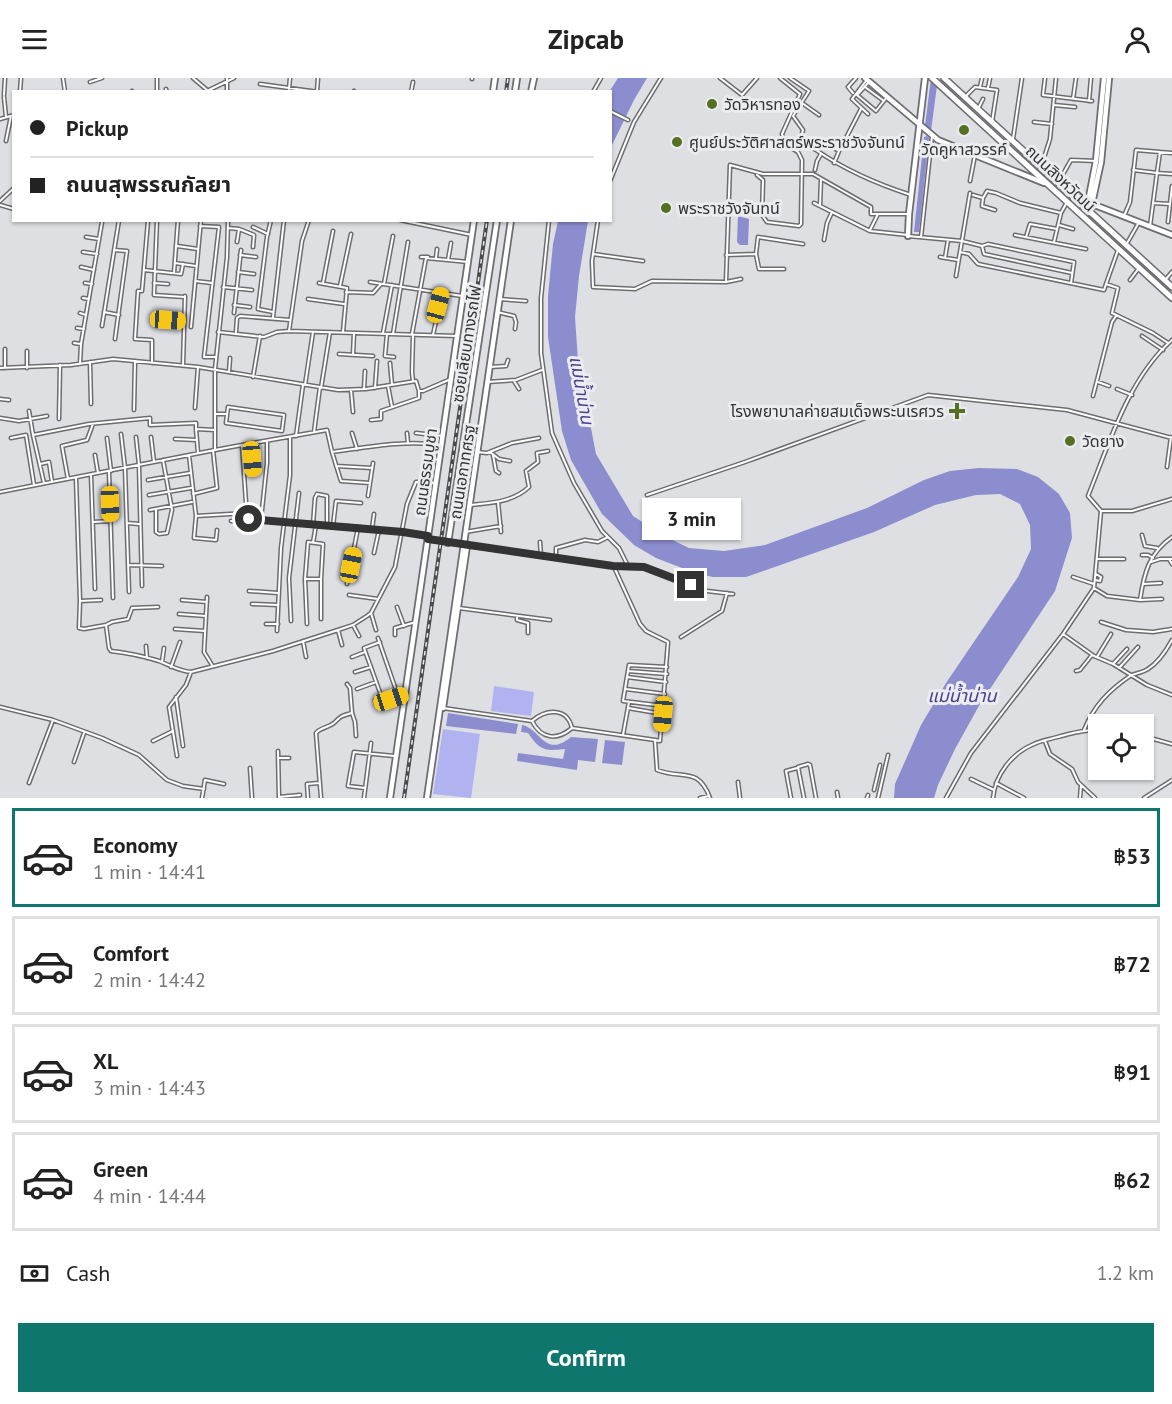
<!DOCTYPE html>
<meta charset="utf-8">
<style>
:root{--surface:#fff;--page:#f6f6f6;--text:#222;--muted:#767676;--line:#e0e0e0;--accent:#0f766e}
body{margin:0;font-family:"PT Sans","Noto Sans Thai",sans-serif;background:var(--page);color:var(--text);height:100vh;display:flex;flex-direction:column;font-size:22px;white-space:nowrap}
*{box-sizing:border-box;margin:0}
p{font-size:20px;color:var(--muted)}
.icon{flex:none;width:33px;height:33px;fill:none;stroke:currentColor;stroke-width:2;stroke-linecap:round;stroke-linejoin:round}
.map{position:relative;height:720px;overflow:hidden}
.details{display:flex;flex-direction:column;background:var(--surface);flex:1}
.details>*{flex:none}
.guide{position:absolute;left:12px;top:12px;width:600px;height:132px;border-radius:0px;box-shadow:0 2px 4px #0004;display:grid;align-content:center;height:132px;padding:0 18px;background:var(--surface)}
.fabs{position:absolute;left:1088px;top:636px;display:grid;gap:12px}
.fabs a{display:grid;place-items:center;width:66px;height:66px;border-radius:0px;background:var(--surface);box-shadow:0 2px 4px #0004;font-size:30px}
.end{position:absolute;width:27px;height:27px;margin:-14px;border:8px solid #333334;background:#fff;box-shadow:0 0 0 3px #fff}
.from{border-radius:50%}
.bubble{position:absolute;height:42px;border-radius:0px;background:var(--surface);box-shadow:0 2px 4px #0004;font-size:20px;font-weight:600;line-height:42px;text-align:center}
.car{position:absolute;width:18px;height:36px;margin:-18px -9px;border-radius:8px;box-shadow:0 0 4px 2px #0007;background:linear-gradient(#f5c518 24%,#345 0 40%,#f5c518 0 76%,#345 0 86%,#f5c518 0)}
.guide b{display:flex;align-items:center;gap:21px;height:57px;font-size:22px}
.guide b+b{border-top:2px solid var(--line)}
.guide i{width:15px;height:15px;background:var(--text)}
ul{padding:10px 0 0;list-style:none}
li{display:flex;align-items:center;gap:18px;height:99px;margin:0 12px 9px;padding:0 6px;border:3px solid var(--line);border-radius:0px}
li div{flex:1}
li b{display:block;font-size:22px}
li em{font-style:normal;font-weight:600}
li.active{border-color:var(--accent)}
li>.icon{width:54px;height:54px;stroke-width:1.5}
.pay{display:flex;align-items:center;gap:15px;height:66px;padding:0 18px;font-size:22px}
.pay p{margin-inline-start:auto}
.action{display:flex;gap:12px;margin-top:auto;padding:12px 18px}
.action a{flex:1;height:69px;border-radius:0px;background:var(--accent);color:#fff;font-size:24px;font-weight:600;line-height:69px;text-align:center}
header{display:flex;justify-content:space-between;align-items:center;height:78px;padding:0 18px;background:var(--surface);font-size:27px;font-weight:600}
.map>svg:first-child{display:block}
.green{fill:#b1b3f1}
.water{fill:#8c8dce}
.lines{fill:none;stroke-linecap:round;stroke-linejoin:round}
.street-casing{stroke:#6d6d71;stroke-width:5}
.secondary-casing{stroke:#6d6d71;stroke-width:8}
.primary-casing{stroke:#6d6d71;stroke-width:8}
.street{stroke:#fff;stroke-width:2}
.secondary{stroke:#fff;stroke-width:4.5}
.primary{stroke:#fff;stroke-width:5}
.rail-casing{stroke:#4b4b4c;stroke-width:4}
.rail{stroke:#ebecf0;stroke-width:1.5;stroke-dasharray:4.5;stroke-linecap:butt}
.route{stroke:#333334;stroke-width:8}
.poi-dot{fill:#576f20;stroke:#ebecf0;stroke-width:2}
.labels{text-anchor:middle;dominant-baseline:central;stroke-width:6;stroke-linejoin:round;paint-order:stroke}
.poi-label{font-size:16px;fill:#333334;stroke:#ebecf0;text-anchor:start}
.street-label{font-size:16px;fill:#333334;stroke:#ebecf0}
.water-label{font-size:18px;font-style:italic;fill:#474290;stroke:#ebecf0}
</style>
<header><svg class="icon" aria-label="menu" viewBox="0 0 24 24"><path d="M4 6h16M4 12h16M4 18h16"/></svg>Zipcab<svg class="icon" aria-label="person" viewBox="0 0 24 24"><circle cx="12" cy="8" r="4"/><path d="M4 21q1-7 8-7t8 7"/></svg></header>
<div class="map">
<svg width="1172" height="720" viewBox="0 0 1172 720">
<rect width="100%" height="100%" fill="#dedfe3"/>
<path class="green" d="M494 608 534 614 531 638 491 633Z
M443 651 480 656 471 720 433 716Z"/>
<path class="water" d="M618 0H647L634 22 611 69 610 14H609Z
M931 0H938L931 53 925 48Z
M927 58 929 60 919 154H914L924 59Z
M738 138 749 141 748 167H740L737 164Z
M558 143H588L579 198 575 239 578 283 596 376 633 438 664 458 689 470 724 473 765 467 867 430 924 402 950 393 979 390 1017 391 1038 399 1059 416 1070 435 1072 460 1055 513 980 626 955 671 938 707 934 720H894L895 706 921 647 946 605 1018 499 1031 471 1030 447 1020 426 1000 416 976 417 935 427 874 454 746 499H713L695 495 656 480 634 467 602 436 571 382 562 353 548 259V218L553 166Z
M448 635 518 646 516 656 446 648Z
M522 647C540 650 545 681 571 659L598 661 595 684 578 682 577 692 517 683 518 675 563 681 565 671C545 673 540 673 528 655L521 654Z
M605 662 625 664 622 687 602 685Z"/>
<g class="lines">
<defs>
<path id="street" d="M63 0 65 14
M193 0 207 12
M227 0V14
M720 0 742 17 757 0
M790 0 809 13 793 38 803 52 800 62C805 68 810 68 816 72 845 92 877 106 911 117
M1045 0 1043 17 1092 23
M472 1V0
M866 3 852 21 868 36
M90 4 102 0
M869 4 857 17 876 33 887 19
M260 6 318 14
M865 9 884 23
M980 9 982 0
M988 10 990 0
M166 11 167 14
M289 11 290 0
M132 13V14
M317 13 318 0
M354 13 355 14
M20 14 21 0
M157 14V0
M205 14 234 0
M411 14 413 4
M593 14 601 0
M853 15 848 9 856 0
M4 17 5 0
M4 19 6 39
M965 19 975 9 997 12 992 44
M1073 21 1076 0
M1089 23 1091 0
M802 25 819 37
M1054 27 1075 29
M979 29 983 21
M610 33 628 42
M0 41 14 37
M1034 44 1052 46
M847 58 861 31
M1013 61 1022 0
M821 62 839 73 834 85
M6 63 11 38
M1160 74 1157 95 1172 96
M1041 89 1050 61 1056 0
M815 92 817 83 821 76
M1133 92 1157 95 1150 148
M757 97 763 102 762 137 767 144 799 148 801 146 802 82 798 74 785 66 782 56 800 16 780 0
M610 103 634 44 661 0
M970 103 975 77
M1058 105 1071 82 1096 83
M973 117 983 120 987 113 996 115 1020 125 1061 135
M983 120 982 128 995 132
M0 123 14 110
M814 125 870 153 908 157
M1153 125 1170 126
M0 127 14 131
M820 128 821 101
M1124 138 1130 124 1136 72 1172 75
M157 142 154 217 185 219
M228 142 227 179 215 291V372L242 367 247 439 250 441 358 449 427 458
M271 142 267 159 258 231 273 234
M309 142 302 163 289 253 457 258
M400 142 472 157
M549 142 541 220V275L552 355 574 405 602 453 619 470 628 488
M598 142 592 183 593 209 635 211 652 203 726 204 730 87 763 96H813L871 129V136H909
M148 143 142 213H138L135 261 152 262V285
M1168 144 1172 108
M1059 147 1073 151
M200 148 219 149 204 279H216
M253 149 268 156
M228 150 239 151 254 157 253 169
M870 152 878 136
M1015 157 1086 171
M908 158 962 163 982 168 984 176 1072 195
M86 159 99 161
M921 159 932 58
M1026 159 1030 146 1057 151
M824 162 827 145 832 134
M237 164 239 151
M1054 164 1061 135 1067 124
M1126 167 1138 146
M177 168 198 171
M982 168 988 166 1074 184 1071 205
M114 172 127 173 115 261
M1118 172 1106 206 1118 210 1112 235 1153 255 1168 265
M83 174 97 176
M960 174 969 176 978 186 1104 212 1106 206
M593 176 643 183
M756 176 759 191H784
M240 177 256 179
M726 177 756 176 758 159 803 166
M421 179H428
M940 179 958 182
M436 180 437 171
M945 180 948 162
M448 182 468 184
M175 185 196 188
M81 189 94 192
M144 192 181 196 183 186
M238 194 254 196
M174 195 178 142
M956 198 970 115
M1166 201 1172 194
M1130 202 1139 190
M195 203 212 205
M370 204 462 218
M726 204 741 201
M85 205 92 206
M154 205 168 206
M319 205 347 210 343 254
M323 205 333 153
M384 206 393 158
M340 208 351 156
M223 209 252 212
M346 214 373 215 381 206
M83 220 89 221
M308 221 344 226
M499 221 526 223
M234 227 250 229
M104 234 119 237
M497 234 514 238 516 244 515 251
M80 235 86 237
M234 235 241 172
M273 239 284 142
M168 242 183 243
M102 248 119 142
M191 249 201 142
M77 250 84 251
M218 254 264 259 277 254 289 253
M236 254 237 240 240 238 290 242
M383 255 392 207
M387 256 385 278 394 279
M393 256 408 164
M412 256 426 180 448 182 451 165
M433 257 442 215
M413 258 412 294 413 303
M1142 258 1163 272
M74 265 81 266
M339 276 373 278
M353 277 354 255
M90 284 91 326
M390 285 392 307
M80 286 81 266 102 144
M183 287 185 218
M490 289 506 288 508 282
M0 290 71 287 113 281 198 289 338 312 366 311 416 303 419 313H423L451 301
M5 290V271
M27 290V273
M229 294 230 280
M253 299 260 258
M514 303 519 311
M487 304 516 302 542 292
M1098 304 1109 308
M305 307 313 254
M388 308 392 329
M321 310 330 254
M375 310 377 283
M364 311 365 293
M1117 311 1132 317
M351 312 353 334
M1093 318 1112 244 1116 238
M0 321 9 322
M228 329 284 337 282 353 226 345Z
M195 330 198 289
M134 332 135 283
M29 333 33 357
M215 336H227
M0 340 19 343 47 338
M59 341 60 287
M371 342 381 341V333L419 320V313
M196 351 198 375
M314 354 320 309
M352 355 357 371
M407 355 408 365
M416 355 443 358
M121 356 125 390 129 514
M296 358 303 307
M136 359 139 387 142 508
M151 359 154 384
M11 360 26 357 34 407
M107 360 111 393
M175 361 197 362
M250 366 253 396
M242 367 327 352 332 374C369 369 404 362 441 367
M332 374 341 403 370 405
M477 374 487 375 512 365 539 360
M490 374 499 381 510 383
M95 377 98 395
M189 377 196 438 194 460 216 462 217 452
M493 377 496 393 499 395
M428 380 439 382
M40 386 49 384 52 404
M336 388 372 390
M1167 389 1171 359
M109 394 113 520
M91 397 95 511
M76 400 80 523 79 550 84 551 106 547 109 570 111 573C128 575 143 578 159 583 170 587 178 593 191 594L273 573 338 552 353 547 367 538 371 535 395 489 407 426 416 404 436 405
M68 401 62 368 87 362 93 346
M148 402 190 395
M44 405 33 357 89 346 150 340V347L196 345V351L215 352
M0 414 215 372
M193 416 217 410 213 372
M149 417 191 410
M647 417 745 384 928 317 1067 332 1172 360
M368 418 373 385
M498 424 501 454
M471 427C491 425 513 424 529 409L526 393 538 384 537 375 548 373
M156 431V454L159 456 167 455 172 432 163 382
M150 432 192 424
M1101 433H1132L1172 421
M196 438 247 435
M261 441 267 385V363
M231 443 248 444 250 441
M93 444 111 443
M127 445 139 446
M313 447 315 420 317 416 327 418V447
M333 448 336 423 361 425
M372 451 374 436
M465 454 501 448
M1142 457 1145 468 1157 470
M428 461 463 467
M540 464 541 478
M313 465 316 447
M469 468 613 488 644 489 707 513 733 516
M374 475 379 452
M1142 477H1148L1153 480
M556 480V470L585 462 598 464 608 459
M1098 481H1124
M1169 481 1172 486
M1151 484 1160 481H1172
M128 487 162 488
M614 489 640 546 646 553 668 564 660 663 655 662
M1073 499 1094 506
M305 501H321
M1095 502 1100 503 1101 499 1096 496
M347 506 358 450
M1143 506 1161 505
M1094 510 1107 518 1140 522 1162 521
M249 513 278 515
M349 517 378 521
M207 519 204 574 212 587
M182 522 207 524
M1140 522C1144 495 1149 475 1172 459
M80 523 101 522
M252 526 278 527
M397 529 404 548
M459 530 550 542
M371 535 376 552
M179 536 206 538
M517 539V542L528 545V555
M291 543 289 500 299 415
M1101 544 1126 552 1153 554 1172 551
M266 546H278
M307 546 305 501 308 464 323 466 321 501V541
M106 547 112 544 128 541 132 530 158 529
M353 547 359 558
M175 551 205 553
M338 552 342 567
M277 553 281 470 290 397V359
M1063 556 1094 578 1113 586 1147 607 1172 617
M395 557V550L416 544
M681 559 722 533 727 515
M378 560 397 615
M303 563 306 579
M380 564 364 570 382 620
M146 568 147 580
M352 579 365 574
M1097 579 1111 556
M162 584 164 570
M1113 586 1127 571
M171 589 180 564
M1119 590 1138 569
M628 593 667 596
M1076 593 1080 592 1092 577
M355 594 371 589
M627 599 666 604
M357 611 376 604
M626 611 665 616
M405 612 375 622 376 626 405 616
M176 619 183 668
M664 628 623 623 629 587 667 589
M0 629 53 642 102 660 139 677 167 702 183 708 204 711
M443 630 532 643
M628 630 663 636
M352 635 355 644 356 658
M572 650C567 629 546 631 532 643 541 661 557 663 572 650L655 662 657 692C683 702 698 688 710 720
M1084 652C1094 628 1108 613 1130 598 1135 595 1142 595 1148 591 1158 585 1166 573 1172 562
M623 657 629 624
M1143 658 1172 666
M153 663 173 653
M1045 663 1050 676 1072 691 1078 704 1095 720
M278 673 279 720
M177 678 169 629 186 607 191 594
M279 680H289
M74 684 84 655
M250 690 252 720
M1124 695 1127 692
M971 701 994 712
M738 704 740 720
M29 705 53 642
M996 705 1024 720
M365 710 348 708 354 674 394 678
M874 712 880 687
M837 714 838 720
M279 719 300 717
M202 720 205 702 224 706
M308 720 307 706 319 705
M321 720 316 655C321 649 328 650 334 645 341 638 341 638 352 635L350 610 347 606
M364 720 371 665
M700 720 709 718
M791 720 786 693 797 690
M804 720 798 689 808 686 810 687 816 720
M867 720 868 717
M878 720 888 677
M946 720 971 675 1063 556 1094 510 1101 433 1088 418C1109 366 1128 301 1172 262
M993 720C995 697 1012 675 1034 666 1042 662 1052 661 1061 658 1073 655 1085 651 1098 652
M1080 720 1081 707
M1144 720 1172 702"/>
<path id="secondary" d="M865 0 938 62 1044 105
M493 14 495 0
M515 14 517 0
M531 14 534 0
M1074 119 1172 157
M1088 124 1096 83 1104 0
M1090 135 1101 84 1109 0
M908 158 909 136 925 0
M448 465 497 142
M443 630 467 468
M390 720 474 142
M427 720 511 142"/>
<path id="primary" d="M932 0 1172 220
M944 0 1172 209"/>
</defs>
<use href="#street" class="street-casing"/>
<use href="#secondary" class="secondary-casing"/>
<use href="#primary" class="primary-casing"/>
<use href="#street" class="street"/>
<use href="#secondary" class="secondary"/>
<use href="#primary" class="primary"/>
<defs>
<path id="rail" d="M506 14 508 0
M404 720 487 142"/>
</defs>
<use href="#rail" class="rail-casing"/>
<use href="#rail" class="rail"/>
</g>
<g class="lines">
<path class="route" d="M249 441 403 454 428 458V461L613 488 644 489 691 507"/>
</g>
<g class="poi-dot">
<circle cx="712" cy="26" r="6"/>
<circle cx="964" cy="52" r="6"/>
<circle cx="677" cy="64" r="6"/>
<circle cx="666" cy="130" r="6"/>
<path d="M954 324h6v6h6v6h-6v6h-6v-6h-6v-6h6z"/>
<circle cx="1070" cy="363" r="6"/>
</g>
<g class="labels">
<g class="poi-label">
<text x="724" y="26">วัดวิหารทอง</text>
<text x="689" y="64">ศูนย์ประวัติศาสตร์พระราชวังจันทน์</text>
<text x="964" y="71" text-anchor="middle">วัดคูหาสวรรค์</text>
<text x="678" y="130">พระราชวังจันทน์</text>
<text x="944" y="333" text-anchor="end">โรงพยาบาลค่ายสมเด็จพระนเรศวร</text>
<text x="1082" y="363">วัดยาง</text>
</g>
<g class="street-label">
<text transform="translate(1061 100) rotate(43)">ถนนสิงหวัฒน์</text>
<text transform="translate(466 266) rotate(-81)">ซอยเลียบทางรถไฟ</text>
<text transform="translate(425 394) rotate(-82)">ถนนธรรมบูชา</text>
<text transform="translate(462 394) rotate(-81)">ถนนเอกาทศรฐ</text>
</g>
<g class="water-label">
<text transform="translate(582 312) rotate(80)">แม่น้ำน่าน</text>
<text x="962" y="617">แม่น้ำน่าน</text>
</g>
</g>
</svg>
<div class="fabs">
<a><svg class="icon" aria-label="locate" viewBox="0 0 24 24"><circle cx="12" cy="12" r="6"/><path d="M12 2v4M12 18v4M2 12h4M18 12h4"/></svg></a>
</div>
<i class="end from" style="left:249px;top:441px"></i>
<i class="end" style="left:691px;top:507px"></i>
<div class="bubble" style="left:642px;top:420px;width:99px">3 min</div>
<i class="car" style="left:438px;top:227px;rotate:15deg"></i>
<i class="car" style="left:168px;top:242px;rotate:94deg"></i>
<i class="car" style="left:252px;top:381px;rotate:175deg"></i>
<i class="car" style="left:110px;top:426px;rotate:178deg"></i>
<i class="car" style="left:351px;top:487px;rotate:11deg"></i>
<i class="car" style="left:391px;top:621px;rotate:72deg"></i>
<i class="car" style="left:663px;top:636px;rotate:185deg"></i>
<div class="guide">
<b><i class="from"></i>Pickup</b>
<b><i></i>ถนนสุพรรณกัลยา</b>
</div>
</div>
<section class="details">
<ul>
<li class="active"><svg class="icon" aria-label="car" viewBox="0 0 24 24"><path d="M5 17H2v-5l4-1 3-4h7l3 4 3 1v5h-3M9 17h6M6 11h13"/><circle cx="7" cy="17" r="2"/><circle cx="17" cy="17" r="2"/></svg><div><b>Economy</b><p>1 min · 14:41</p></div><em>฿53</em></li>
<li><svg class="icon" aria-label="car" viewBox="0 0 24 24"><path d="M5 17H2v-5l4-1 3-4h7l3 4 3 1v5h-3M9 17h6M6 11h13"/><circle cx="7" cy="17" r="2"/><circle cx="17" cy="17" r="2"/></svg><div><b>Comfort</b><p>2 min · 14:42</p></div><em>฿72</em></li>
<li><svg class="icon" aria-label="car" viewBox="0 0 24 24"><path d="M5 17H2v-5l4-1 3-4h7l3 4 3 1v5h-3M9 17h6M6 11h13"/><circle cx="7" cy="17" r="2"/><circle cx="17" cy="17" r="2"/></svg><div><b>XL</b><p>3 min · 14:43</p></div><em>฿91</em></li>
<li><svg class="icon" aria-label="car" viewBox="0 0 24 24"><path d="M5 17H2v-5l4-1 3-4h7l3 4 3 1v5h-3M9 17h6M6 11h13"/><circle cx="7" cy="17" r="2"/><circle cx="17" cy="17" r="2"/></svg><div><b>Green</b><p>4 min · 14:44</p></div><em>฿62</em></li>
</ul>
<div class="pay"><svg class="icon" aria-label="cash" viewBox="0 0 24 24"><path d="M3 7h18v10H3z"/><circle cx="12" cy="12" r="2"/></svg>Cash<p>1.2 km</p></div>
<div class="action"><a>Confirm</a></div>
</section>
